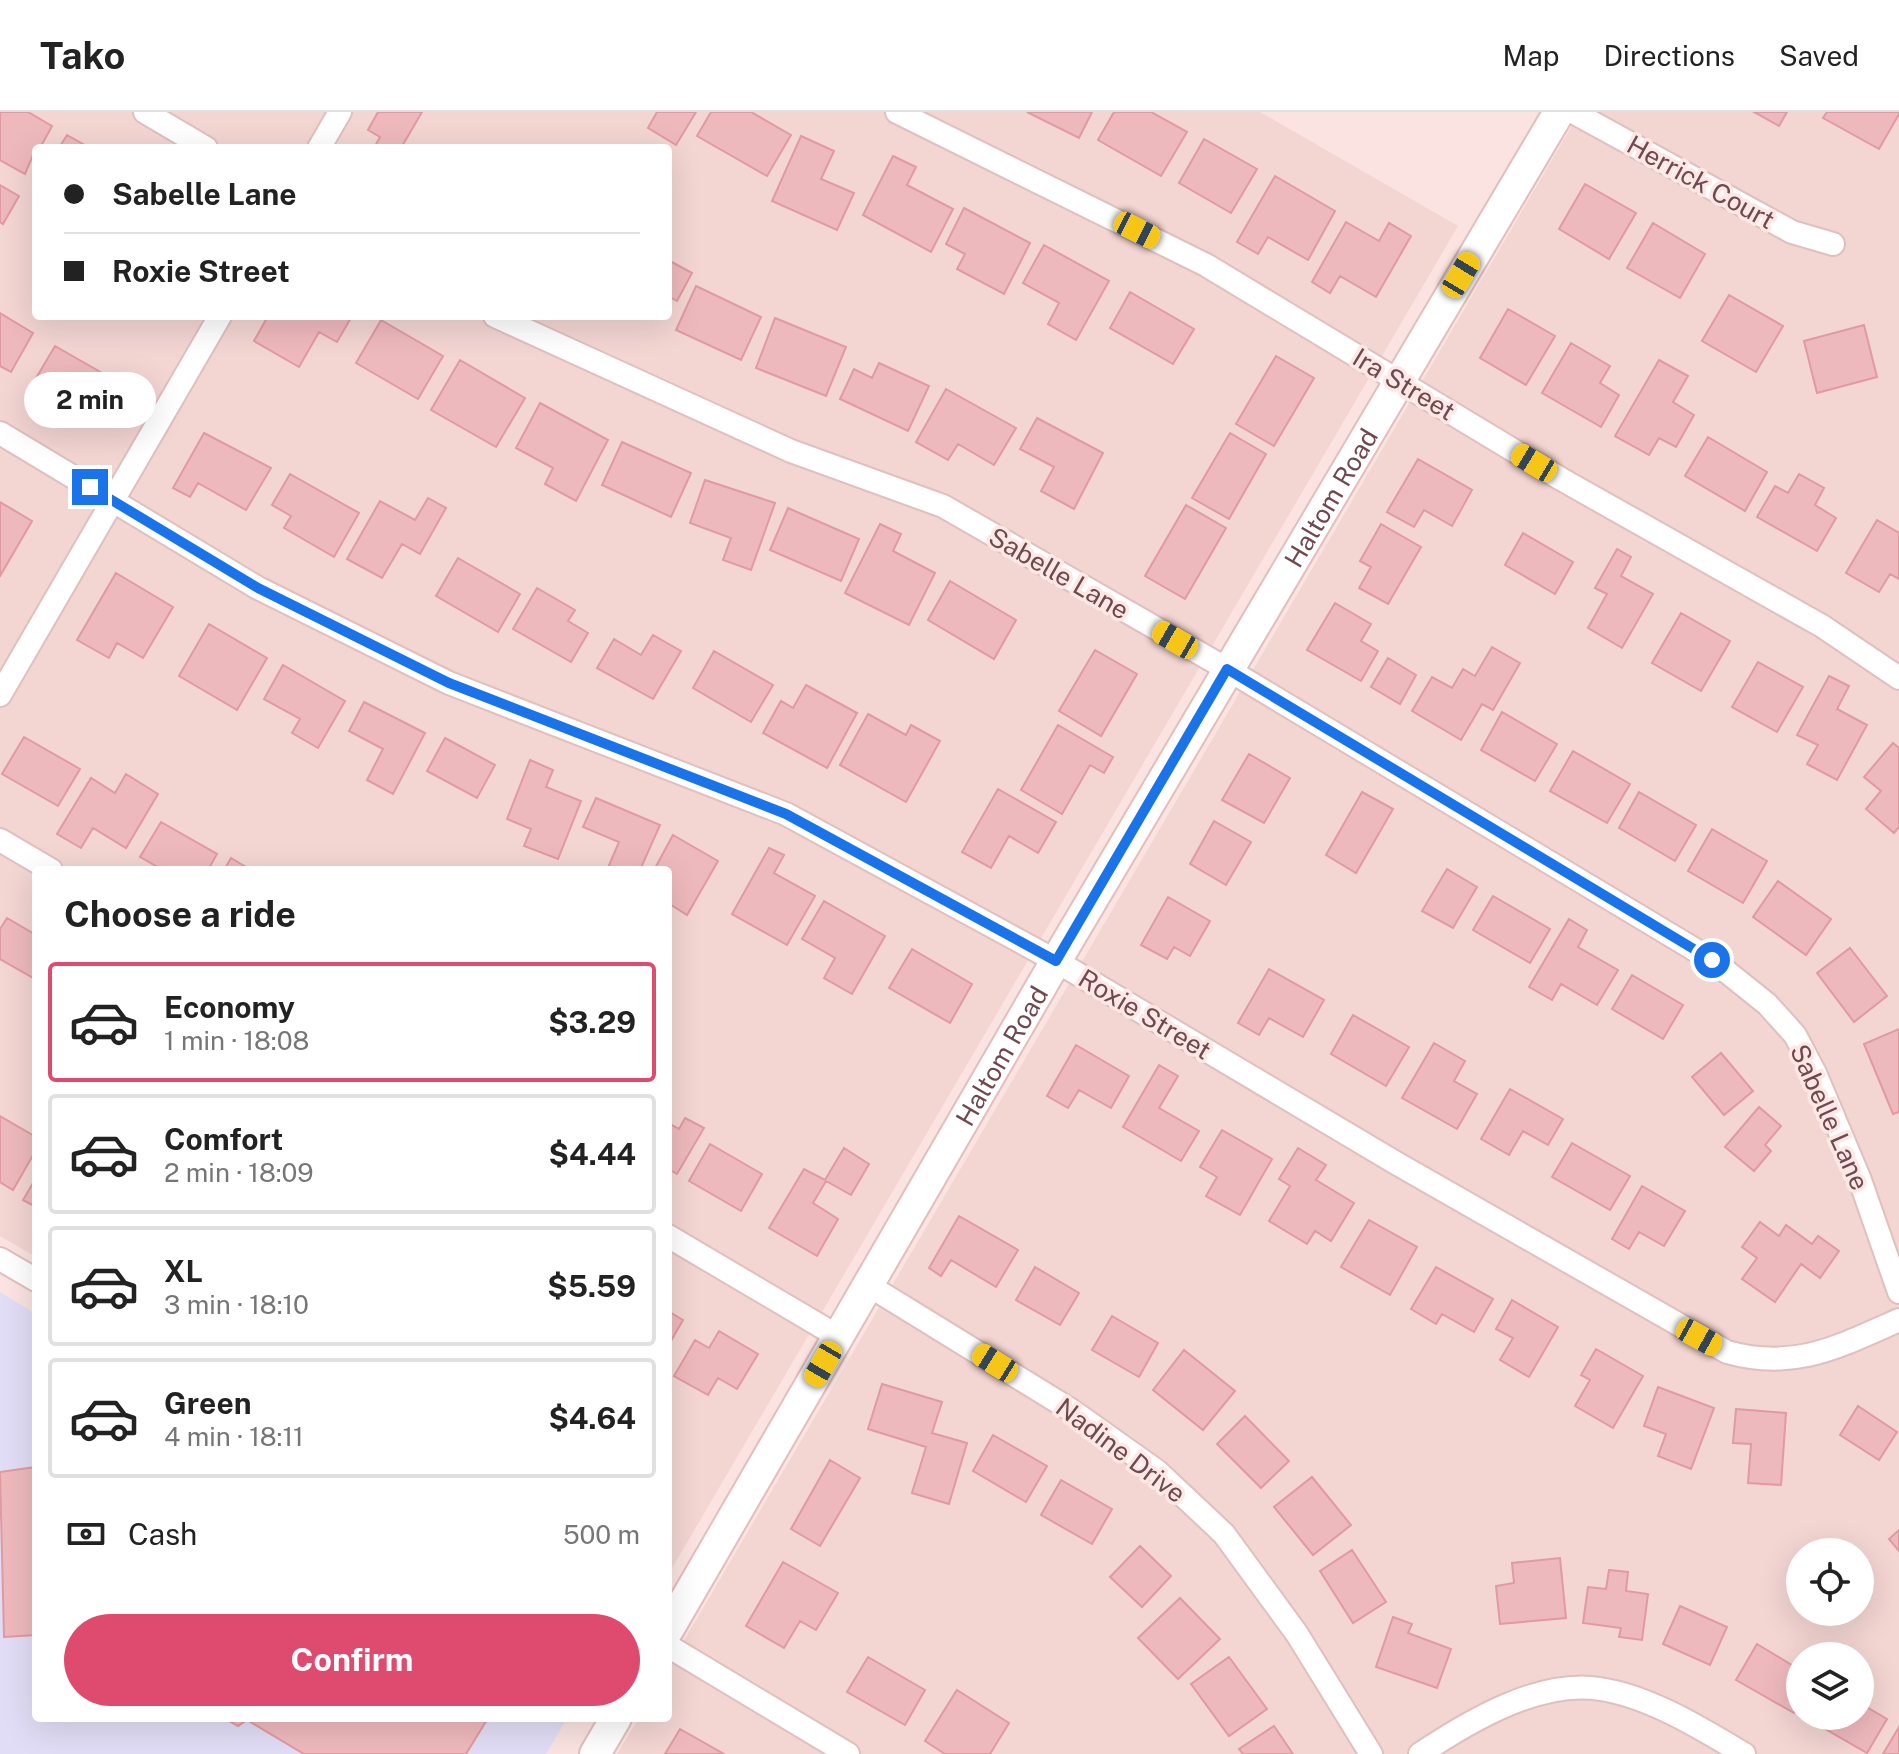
<!DOCTYPE html>
<meta charset="utf-8">
<style>
:root{--surface:#fff;--page:#f2f2f2;--text:#222;--muted:#767676;--line:#e0e0e0;--accent:#df4a6f}
body{margin:0;font-family:"Public Sans",sans-serif;background:var(--page);color:var(--text);height:100vh;display:flex;flex-direction:column;font-size:30px;white-space:nowrap}
*{box-sizing:border-box;margin:0}
p{font-size:26px;color:var(--muted)}
.icon{flex:none;width:44px;height:44px;fill:none;stroke:currentColor;stroke-width:2;stroke-linecap:round;stroke-linejoin:round}
.map{position:relative;flex:1;overflow:hidden}
.sheet{position:absolute;left:32px;top:754px;width:640px;height:856px;display:flex;flex-direction:column;background:var(--surface);border-radius:8px;box-shadow:0 8px 32px #0002}
.sheet>*{flex:none}
.banner{position:absolute;left:32px;top:32px;width:640px;height:176px;border-radius:8px;box-shadow:0 8px 32px #0002;display:grid;align-content:center;height:176px;padding:0 32px;background:var(--surface)}
.controls{position:absolute;left:1786px;top:1426px;display:grid;gap:16px}
.controls a{display:grid;place-items:center;width:88px;height:88px;border-radius:50%;background:var(--surface);box-shadow:0 8px 32px #0002;font-size:40px}
.end{position:absolute;width:36px;height:36px;margin:-18px;border:10px solid #1a73e8;background:#fff;box-shadow:0 0 0 4px #fff}
.from{border-radius:50%}
.bubble{position:absolute;height:56px;border-radius:28px;background:var(--surface);box-shadow:0 8px 32px #0002;font-size:26px;font-weight:700;line-height:56px;text-align:center}
.car{position:absolute;width:24px;height:48px;margin:-24px -12px;border-radius:10px;box-shadow:0 0 6px 2px #0007;background:linear-gradient(#f5c518 24%,#345 0 40%,#f5c518 0 76%,#345 0 86%,#f5c518 0)}
.banner b{display:flex;align-items:center;gap:28px;height:76px;font-size:30px}
.banner b+b{border-top:2px solid var(--line)}
.banner i{width:20px;height:20px;background:var(--text)}
ul{padding:0;list-style:none}
li{display:flex;align-items:center;gap:24px;height:120px;margin:0 16px 12px;padding:0 16px;border:4px solid var(--line);border-radius:8px}
li div{flex:1}
li b{display:block;font-size:30px}
li em{font-style:normal;font-weight:700}
li.current{border-color:var(--accent)}
li>.icon{width:72px;height:72px;stroke-width:1.5}
h2{padding:0 32px;font-size:36px;line-height:96px}
.pay{display:flex;align-items:center;gap:20px;height:88px;padding:0 32px;font-size:30px}
.pay p{margin-inline-start:auto}
.action{display:flex;gap:16px;margin-top:auto;padding:16px 32px}
.action a{flex:1;height:92px;border-radius:48px;background:var(--accent);color:#fff;font-size:32px;font-weight:700;line-height:92px;text-align:center}
header{display:flex;align-items:center;gap:48px;box-sizing:border-box;height:112px;padding:0 40px;background:var(--surface);border-bottom:2px solid var(--line)}
header strong{font-size:38px}
nav{display:flex;gap:44px;margin-inline-start:auto;font-size:28px}
.map>svg:first-child{display:block}
.residential{fill:#f3d5d2;fill-rule:evenodd}
.education{fill:#e1ddf6}
.building{fill:#eeb9bd;stroke:#e09aa0;stroke-width:2}
.lines{fill:none;stroke-linecap:round;stroke-linejoin:round}
.street-casing{stroke:#e0c0bf;stroke-width:26}
.secondary-casing{stroke:#e4bdbd;stroke-width:34}
.street{stroke:#fff;stroke-width:22}
.secondary{stroke:#fff;stroke-width:30}
.route{stroke:#1a73e8;stroke-width:10}
.labels{text-anchor:middle;dominant-baseline:central;stroke-width:7;stroke-linejoin:round;paint-order:stroke}
.street-label{font-size:26px;fill:#6f494d;stroke:#fee8e5}
</style>
<header>
<strong>Tako</strong>
<nav><a>Map</a><a>Directions</a><a>Saved</a></nav>
</header>
<div class="map">
<svg width="1899" height="1642" viewBox="0 0 1899 1642">
<rect width="100%" height="100%" fill="#fae3e0"/>
<path class="residential" d="M0 0H1260L1458 114 668 1463V758H36V1145L0 1124ZM36 36H668V204H36Z
M1580 0H1899V1642H617L639 1606H668V1556ZM1800 1440H1860V1500H1800ZM1800 1544H1860V1604H1800Z"/>
<path class="education" d="M0 1180 36 1202V1606H567L546 1642H0Z"/>
<path class="building" d="M0 0H28L52 14 40 36H36L25 62 0 48Z
M378 0H422L401 36H374L380 25 368 18Z
M657 0H656H696L676 33 648 16Z
M711 0H751L791 23 767 64 697 24Z
M1027 0H1092L1079 26Z
M1114 0H1151L1187 20 1161 64 1098 28Z
M1754 0H1787L1779 14Z
M1827 0H1899V2L1879 37 1823 6Z
M67 23 90 36H59Z
M801 24 834 39 821 67 854 81 837 118 772 89Z
M1204 27 1257 57 1231 101 1179 71Z
M893 44 916 55 907 73 953 97 931 140 863 103Z
M1275 64 1335 99 1308 148 1268 125 1258 142 1237 130Z
M1585 72 1636 101 1609 147 1559 117Z
M0 73 19 84 3 112 0 110Z
M964 96 1030 131 1004 182 957 157 965 142 946 132Z
M1346 110 1379 129 1389 111 1411 124 1376 185 1340 164 1330 181 1312 170Z
M1653 111 1705 142 1680 186 1627 156Z
M1044 133 1109 169 1076 228 1048 212 1059 191 1023 171Z
M668 148 692 161 677 189 668 184Z
M696 174 761 205 741 248 676 218Z
M1130 180 1194 217 1173 252 1110 216Z
M1729 183 1783 214 1756 260 1702 229Z
M1508 197 1555 224 1526 273 1480 246Z
M0 201 33 221 11 260 0 254Z
M268 204H352L337 230 319 220 299 255 254 229Z
M775 206 846 235 826 284 756 256Z
M381 208 443 244 418 287 356 251Z
M1864 213 1877 265 1817 281 1804 229Z
M1571 231 1610 254 1600 271 1619 283 1601 315 1542 281Z
M55 234 118 270 95 309 32 273Z
M1276 244 1314 266 1274 334 1236 312Z
M460 248 525 286 496 335 431 298Z
M1659 248 1688 264 1673 290 1694 303 1676 335 1659 326 1649 343 1615 324Z
M879 251 929 274 908 319 840 287 854 257 872 266Z
M946 277 1016 316 994 353 958 332 948 348 916 330Z
M540 291 608 328 576 389 545 372 553 356 516 336Z
M1037 306 1103 341 1074 397 1041 379 1054 355 1020 337Z
M204 321 271 356 246 398 198 371 190 385 173 376Z
M1230 321 1266 342 1229 407 1192 386Z
M1708 325 1767 360 1745 399 1685 364Z
M622 330 691 361 671 405 602 373Z
M1418 347 1472 378 1452 414 1424 398 1414 415 1387 400Z
M290 362 359 401 334 445 284 416 291 404 272 393Z
M1799 362 1824 376 1815 393 1836 406 1817 439 1757 405 1775 374 1788 381Z
M705 368 775 391 751 458 723 448 731 426 690 411Z
M428 386 446 396 420 442 402 432 382 466 347 447 380 389 415 408Z
M0 390 32 409 0 464Z
M1186 393 1226 416 1185 487 1145 464Z
M788 396 859 427 841 469 770 438Z
M1877 408 1899 421V467L1890 462 1879 480 1846 461Z
M880 412 901 422 893 439 935 461 909 513 845 481Z
M1381 412 1421 435 1388 492 1359 476 1371 455 1360 449Z
M1523 421 1573 450 1555 482 1505 453Z
M1617 437 1631 445 1621 464 1653 482 1622 536 1588 516 1607 482 1595 476Z
M458 446 520 482 498 520 436 484Z
M116 461 173 495 143 546 117 531 109 546 77 528Z
M950 469 1016 508 994 547 928 508Z
M537 476 575 498 568 509 588 521 571 550 513 517Z
M1335 491 1371 512 1361 529 1378 539 1361 569 1307 538Z
M1681 501 1730 529 1701 579 1652 551Z
M209 512 267 546 237 598 179 564Z
M653 523 681 539 653 587 597 556 614 527 641 543Z
M1492 535 1520 551 1493 598 1482 592 1461 628 1412 599 1432 565 1452 576 1463 557 1475 564Z
M1095 538 1137 562 1101 624 1059 599Z
M714 539 773 573 751 610 693 576Z
M1388 546 1416 563 1400 592 1371 575Z
M1758 550 1803 575 1777 620 1732 595Z
M283 553 345 589 318 636 292 621 300 607 264 587Z
M1829 564 1849 574 1837 597 1867 613 1837 668 1807 652 1818 633 1797 623Z
M806 573 857 601 827 656 763 621 781 589 793 596Z
M364 590 425 621 393 682 367 668 383 637 349 619Z
M1502 600 1557 632 1535 669 1481 638Z
M868 602 906 623 911 613 940 629 906 690 840 653Z
M1058 613 1113 645 1104 661 1090 653 1062 702 1021 678Z
M24 625 80 657 58 694 2 662Z
M445 626 495 653 477 686 427 659Z
M1893 631 1899 636V715L1894 721 1866 697 1881 679 1864 665Z
M1573 639 1630 672 1607 711 1550 679Z
M1249 642 1290 666 1264 711 1222 688Z
M530 648 553 658 546 675 581 689 558 747 524 734 531 717 507 707Z
M126 662 158 682 126 736 93 716 81 736 57 722 91 666 115 681Z
M998 677 1056 710 1038 741 1009 724 991 756 962 740Z
M1362 680 1393 697 1356 761 1326 743Z
M1639 680 1696 713 1675 749 1619 716Z
M596 686 660 713 640 758H607L619 730 583 715Z
M1214 709 1251 730 1226 773 1190 752Z
M161 710 217 742 208 758H163L140 745Z
M1712 717 1767 749 1743 791 1688 759Z
M673 723 718 749 687 803 668 791V758H654Z
M769 736 784 743 774 761 815 784 787 833 732 802Z
M231 746 251 758H224Z
M1447 757 1477 775 1453 816 1422 799Z
M1778 769 1831 807 1806 843 1753 805Z
M1493 784 1550 817 1530 851 1473 818Z
M1168 785 1210 809 1190 844 1174 835 1167 847 1141 833Z
M824 789 885 824 852 882 824 866 835 846 802 827Z
M7 806 36 823 35 867 0 847V817Z
M1569 807 1587 818 1578 835 1618 858 1597 893 1561 872 1552 888 1529 875Z
M1850 836 1887 884 1854 910 1817 861Z
M912 837 972 872 950 911 889 876Z
M1269 857 1324 888 1303 925 1269 906 1259 923 1238 911Z
M1632 863 1683 893 1663 927 1612 897Z
M1353 903 1409 935 1386 974 1331 942Z
M1899 917V1000L1893 1002 1864 932Z
M1434 931 1465 949 1454 969 1477 982 1457 1017 1402 986Z
M1076 933 1129 964 1111 996 1079 978 1068 996 1047 984Z
M1721 941 1753 979 1724 1003 1692 965Z
M1159 953 1178 964 1159 996 1199 1019 1181 1049 1123 1015Z
M1510 977 1563 1007 1548 1033 1523 1019 1509 1043 1481 1027Z
M1759 995 1781 1014 1765 1033 1771 1039 1754 1059 1725 1035Z
M0 1004 36 1025V1038L13 1078 0 1070Z
M685 1006 704 1016 677 1062 668 1057V1011L679 1017Z
M1222 1018 1272 1047 1240 1103 1206 1084 1217 1065 1200 1055Z
M1572 1031 1630 1064 1610 1098 1552 1065Z
M710 1032 762 1062 741 1099 689 1069Z
M844 1036 869 1052 851 1083 826 1069 813 1091 838 1107 817 1144 769 1116 804 1057 825 1068Z
M1298 1036 1326 1053 1316 1068 1354 1091 1331 1129 1315 1119 1307 1132 1269 1109 1290 1074 1279 1067Z
M36 1066V1095L23 1088Z
M1642 1074 1685 1099 1664 1134 1639 1120 1629 1137 1612 1127Z
M959 1104 1018 1138 996 1175 951 1148 941 1164 929 1156Z
M1369 1108 1417 1135 1390 1183 1341 1155Z
M1760 1110 1779 1124 1786 1113 1812 1132 1818 1124 1839 1139 1820 1166 1801 1152 1775 1190 1742 1167 1757 1146 1742 1135Z
M1035 1155 1079 1181 1060 1213 1016 1188Z
M1436 1155 1493 1187 1474 1220 1442 1202 1436 1212 1411 1197Z
M1512 1188 1558 1215 1529 1265 1500 1248 1513 1226 1496 1217Z
M668 1199 683 1208 668 1234Z
M1112 1204 1158 1231 1139 1265 1092 1238Z
M719 1219 758 1242 737 1277 718 1266 708 1283 674 1264 695 1228 709 1236Z
M1596 1237 1643 1264 1613 1316 1575 1294 1590 1268 1581 1263Z
M1184 1238 1235 1279 1203 1318 1153 1278Z
M882 1272 942 1290 932 1321 967 1331 949 1392 912 1381 926 1335 868 1317Z
M1658 1275 1714 1296 1691 1357 1658 1344 1666 1322 1644 1314Z
M1858 1294 1897 1320 1879 1348 1840 1323Z
M1736 1297 1786 1301 1781 1373 1748 1371 1751 1332 1733 1331Z
M1245 1304 1289 1349 1261 1376 1217 1332Z
M993 1323 1047 1354 1026 1390 973 1359Z
M830 1348 860 1366 820 1434 791 1417Z
M36 1355V1523L4 1525 0 1360Z
M1312 1365 1351 1413 1313 1443 1274 1395Z
M1061 1368 1112 1397 1092 1432 1041 1403Z
M1899 1418V1439L1889 1427Z
M1140 1434 1171 1464 1142 1495 1110 1465Z
M1352 1438 1386 1490 1353 1511 1320 1459Z
M1560 1446 1566 1506 1500 1512 1496 1474 1514 1471 1512 1451Z
M783 1450 838 1481 816 1518 800 1509 784 1536 746 1514Z
M1609 1458 1628 1460 1626 1479 1648 1482 1642 1528 1619 1525 1621 1516 1583 1511 1588 1475 1606 1477Z
M1180 1486 1220 1527 1178 1567 1138 1526Z
M1680 1494 1727 1515 1710 1553 1663 1532Z
M1393 1505 1412 1512 1408 1521 1451 1537 1437 1576 1376 1555Z
M1757 1532 1800 1558V1591L1794 1601 1736 1568Z
M868 1545 925 1578 905 1613 847 1580Z
M1229 1545 1267 1597 1229 1624 1191 1572Z
M957 1578 1009 1611 990 1642H945L925 1629Z
M1860 1591 1887 1607 1867 1641 1808 1607 1809 1604H1860Z
M224 1606H488L466 1642H304L247 1608 238 1614Z
M1274 1614 1293 1642H1243L1239 1637Z
M1899 1615V1642H1883Z
M680 1617 724 1642H665Z"/>
<g class="lines">
<defs>
<path id="street" d="M145 0 206 36
M897 0 1206 153 1561 367 1822 514 1899 566
M1573 0 1792 120 1833 132
M319 36 340 0
M495 204 791 339 943 394 1227 557 1712 848 1767 892 1795 923 1815 961 1860 1068 1899 1180
M0 321 258 476 449 571 786 702 1056 849 1396 1051 1727 1240C1794 1259 1838 1235 1899 1208
M0 583 220 204
M0 728 51 758
M668 1124 839 1225
M0 1147 36 1168
M868 1173 1071 1298 1157 1359 1224 1422 1297 1522 1371 1642
M668 1534 848 1642
M1420 1642C1468 1610 1539 1567 1600 1577 1649 1584 1702 1617 1744 1642"/>
<g id="secondary">
<path id="s1" d="M668 1518 1056 849 1559 0"/>
<path d="M595 1642 616 1606"/>
</g>
</defs>
<use href="#street" class="street-casing"/>
<use href="#secondary" class="secondary-casing"/>
<use href="#street" class="street"/>
<use href="#secondary" class="secondary"/>
</g>
<g class="lines">
<path class="route" d="M90 375 258 476 449 571 786 702 1056 849 1227 557 1712 848"/>
</g>
<g class="labels">
<g class="street-label">
<text transform="translate(1701 70) rotate(29)">Herrick Court</text>
<text transform="translate(1404 272) rotate(31)">Ira Street</text>
<text stroke="none"><textPath href="#s1" startOffset="1312">Haltom Road</textPath></text>
<text transform="translate(1059 461) rotate(30)">Sabelle Lane</text>
<text transform="translate(1145 902) rotate(31)">Roxie Street</text>
<text stroke="none"><textPath href="#s1" startOffset="664">Haltom Road</textPath></text>
<text transform="translate(1830 1005) rotate(66)">Sabelle Lane</text>
<text transform="translate(1121 1338) rotate(37)">Nadine Drive</text>
</g>
</g>
</svg>
<div class="controls">
<a><svg class="icon" aria-label="locate" viewBox="0 0 24 24"><circle cx="12" cy="12" r="6"/><path d="M12 2v4M12 18v4M2 12h4M18 12h4"/></svg></a>
<a><svg class="icon" aria-label="layers" viewBox="0 0 24 24"><path d="M12 4l9 5-9 5-9-5zM3 14l9 5 9-5"/></svg></a>
</div>
<i class="end from" style="left:1712px;top:848px"></i>
<i class="end" style="left:90px;top:375px"></i>
<div class="bubble" style="left:24px;top:260px;width:132px">2 min</div>
<i class="car" style="left:1137px;top:118px;rotate:117deg"></i>
<i class="car" style="left:1461px;top:163px;rotate:31deg"></i>
<i class="car" style="left:1534px;top:351px;rotate:301deg"></i>
<i class="car" style="left:1175px;top:528px;rotate:300deg"></i>
<i class="car" style="left:1699px;top:1225px;rotate:119deg"></i>
<i class="car" style="left:995px;top:1251px;rotate:302deg"></i>
<i class="car" style="left:823px;top:1252px;rotate:210deg"></i>
<div class="banner">
<b><i class="from"></i>Sabelle Lane</b>
<b><i></i>Roxie Street</b>
</div>
<section class="sheet">
<h2>Choose a ride</h2>
<ul>
<li class="current"><svg class="icon" aria-label="car" viewBox="0 0 24 24"><path d="M5 17H2v-5l4-1 3-4h7l3 4 3 1v5h-3M9 17h6M6 11h13"/><circle cx="7" cy="17" r="2"/><circle cx="17" cy="17" r="2"/></svg><div><b>Economy</b><p>1 min · 18:08</p></div><em>$3.29</em></li>
<li><svg class="icon" aria-label="car" viewBox="0 0 24 24"><path d="M5 17H2v-5l4-1 3-4h7l3 4 3 1v5h-3M9 17h6M6 11h13"/><circle cx="7" cy="17" r="2"/><circle cx="17" cy="17" r="2"/></svg><div><b>Comfort</b><p>2 min · 18:09</p></div><em>$4.44</em></li>
<li><svg class="icon" aria-label="car" viewBox="0 0 24 24"><path d="M5 17H2v-5l4-1 3-4h7l3 4 3 1v5h-3M9 17h6M6 11h13"/><circle cx="7" cy="17" r="2"/><circle cx="17" cy="17" r="2"/></svg><div><b>XL</b><p>3 min · 18:10</p></div><em>$5.59</em></li>
<li><svg class="icon" aria-label="car" viewBox="0 0 24 24"><path d="M5 17H2v-5l4-1 3-4h7l3 4 3 1v5h-3M9 17h6M6 11h13"/><circle cx="7" cy="17" r="2"/><circle cx="17" cy="17" r="2"/></svg><div><b>Green</b><p>4 min · 18:11</p></div><em>$4.64</em></li>
</ul>
<div class="pay"><svg class="icon" aria-label="cash" viewBox="0 0 24 24"><path d="M3 7h18v10H3z"/><circle cx="12" cy="12" r="2"/></svg>Cash<p>500 m</p></div>
<div class="action"><a>Confirm</a></div>
</section>
</div>
